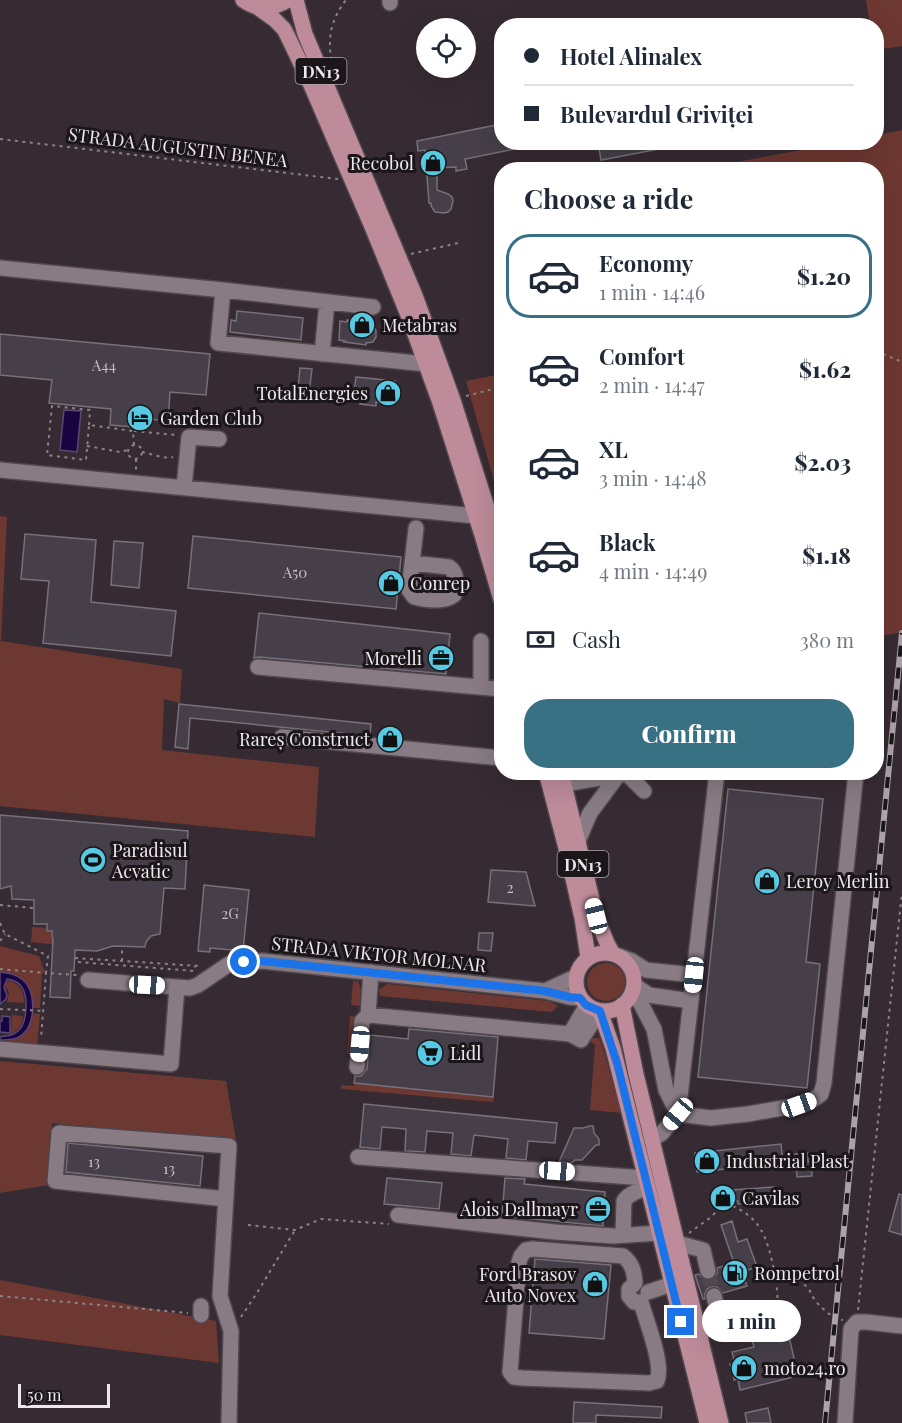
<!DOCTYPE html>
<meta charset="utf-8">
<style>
:root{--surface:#fff;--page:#f2f2f3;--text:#1f2937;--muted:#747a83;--line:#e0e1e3;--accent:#397184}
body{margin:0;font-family:"Playfair Display",serif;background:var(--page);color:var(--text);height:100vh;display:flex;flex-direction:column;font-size:22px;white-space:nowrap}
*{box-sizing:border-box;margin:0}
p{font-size:20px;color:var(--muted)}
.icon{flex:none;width:33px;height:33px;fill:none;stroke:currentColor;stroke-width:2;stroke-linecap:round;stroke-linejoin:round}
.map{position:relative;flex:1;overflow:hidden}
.details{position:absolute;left:494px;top:162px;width:390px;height:618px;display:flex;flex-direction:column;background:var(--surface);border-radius:24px;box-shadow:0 6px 24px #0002}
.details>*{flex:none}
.banner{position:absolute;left:494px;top:18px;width:390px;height:132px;border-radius:24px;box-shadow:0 6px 24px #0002;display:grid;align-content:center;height:132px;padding:0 30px;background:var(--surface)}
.tools{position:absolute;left:416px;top:18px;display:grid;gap:12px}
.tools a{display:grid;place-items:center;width:60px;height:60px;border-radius:50%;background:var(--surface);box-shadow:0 6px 24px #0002;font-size:30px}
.scale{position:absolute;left:18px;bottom:15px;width:92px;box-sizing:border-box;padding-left:6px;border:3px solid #efe7ec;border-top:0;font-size:16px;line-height:21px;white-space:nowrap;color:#efe7ec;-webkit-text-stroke:4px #1a1619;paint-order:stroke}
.end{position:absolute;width:27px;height:27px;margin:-14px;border:8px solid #1a73e8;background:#fff;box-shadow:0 0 0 3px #fff}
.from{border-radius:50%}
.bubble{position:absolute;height:42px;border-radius:21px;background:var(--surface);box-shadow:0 6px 24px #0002;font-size:20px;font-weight:800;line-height:42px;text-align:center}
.car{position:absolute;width:18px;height:36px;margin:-18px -9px;border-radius:8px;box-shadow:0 0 4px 2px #0007;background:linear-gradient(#fff 24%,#345 0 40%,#fff 0 76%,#345 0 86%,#fff 0)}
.banner b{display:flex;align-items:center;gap:21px;height:57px;font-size:22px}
.banner b+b{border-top:2px solid var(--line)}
.banner i{width:15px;height:15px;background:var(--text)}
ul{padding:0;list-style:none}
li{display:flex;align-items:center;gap:18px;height:84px;margin:0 12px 9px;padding:0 18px;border:3px solid transparent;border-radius:24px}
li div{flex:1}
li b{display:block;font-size:22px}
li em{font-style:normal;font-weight:800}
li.active{border-color:var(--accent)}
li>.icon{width:54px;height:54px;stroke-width:1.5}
h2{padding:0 30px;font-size:27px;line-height:72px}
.pay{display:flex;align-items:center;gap:15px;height:66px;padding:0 30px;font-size:22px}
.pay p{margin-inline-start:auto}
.button{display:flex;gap:12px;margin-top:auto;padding:12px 30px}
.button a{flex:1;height:69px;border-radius:24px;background:var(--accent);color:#fff;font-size:24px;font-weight:800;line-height:69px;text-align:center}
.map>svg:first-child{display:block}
.green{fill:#6e3832}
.water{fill:#190442;stroke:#594875;stroke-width:1.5}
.building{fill:#463f49;stroke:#776f7a;stroke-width:1.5}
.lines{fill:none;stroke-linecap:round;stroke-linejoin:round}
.minor-tunnel{stroke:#52474e;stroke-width:15;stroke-dasharray:15 8;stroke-linecap:butt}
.minor-casing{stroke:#4f474c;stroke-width:18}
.major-casing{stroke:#4f474c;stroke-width:18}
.path{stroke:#8c8389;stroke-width:2;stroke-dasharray:3 4.5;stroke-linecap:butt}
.minor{stroke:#887b83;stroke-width:15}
.major{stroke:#bd8b99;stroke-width:15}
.rail-casing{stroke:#aca3a9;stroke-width:6}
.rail{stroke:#1a1619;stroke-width:4;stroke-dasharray:11;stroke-linecap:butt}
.route{stroke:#1a73e8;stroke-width:8}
.labels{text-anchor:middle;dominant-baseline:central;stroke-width:6;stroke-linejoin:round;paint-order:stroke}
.number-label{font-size:15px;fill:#c5bdc3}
.shield{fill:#1a1619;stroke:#afa8ad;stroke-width:1.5}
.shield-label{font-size:16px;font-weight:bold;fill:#efe7ec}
.street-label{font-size:18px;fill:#efe7ec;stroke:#1a1619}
.poi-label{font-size:18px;fill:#efe7ec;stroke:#1a1619;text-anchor:start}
</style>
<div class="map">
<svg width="902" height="1423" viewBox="0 0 902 1423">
<rect width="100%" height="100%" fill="#362b32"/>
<path class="green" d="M866 0H902V46L876 50V26L870 25Z
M902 130V632L881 636 876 544V170L739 169 737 162 838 143 876 142V135Z
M501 374V506L466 381Z
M0 516 7 517 1 641 182 669 180 703 164 699 162 750 319 767 315 837 0 806Z
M32 927 46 928V932H51V939H58V945L31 942Z
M0 946 39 956 45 973H42L40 1008H33C31 984 25 975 0 971Z
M587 982a19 19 0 1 1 38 0a19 19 0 1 1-38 0Z
M10 981C21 985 24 992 24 1003L7 1002 9 992 5 985 7 982Z
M353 981H358L361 990 360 1006 351 1005Z
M387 984 548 1001 558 1006 552 1012 380 996 379 990Z
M33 1013 40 1014 37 1048 0 1043C22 1037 28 1038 33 1013Z
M12 1015 23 1016C22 1026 20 1029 11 1034Z
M350 1016 359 1017 355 1055 347 1054Z
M594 1038H599L602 1045 621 1113 590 1110 595 1045 590 1041Z
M0 1061 226 1081 236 1140 52 1123 48 1185 0 1193Z
M354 1083 494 1097 493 1102 341 1089V1085L354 1086Z
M0 1280 216 1321 219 1363 0 1335Z"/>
<path class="water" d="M64 410 81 411 77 452 60 450Z
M0 972C8 973 16 974 23 980 36 991 36 1022 23 1034 17 1040 8 1040 0 1040V1037C7 1036 13 1036 18 1031 27 1024 28 999 23 989 20 983 14 980 7 979L4 987 7 996 5 1000 0 1004Z
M2 1016 10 1017V1033L0 1032V1021H2Z"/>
<path class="building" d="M501 124V142H524L525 147 465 159 467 169 456 171V167L437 168V190L448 194 452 197 453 201 451 209 448 212 444 213 435 212 431 206V203H429L425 150 418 151 417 141Z
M598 142H669L670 147 601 160Z
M237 311 303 318 301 340 230 332 231 320 236 321Z
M347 320 368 322V324H373L376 331V337L373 342 366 343V345L344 342 345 341 339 340 340 321 347 322Z
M0 334 210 354 206 395 170 392 168 421 149 419 148 424 134 423V427L110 425 111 409 49 403 52 380 0 375Z
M300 368 312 369 308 401 297 399Z
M356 377 395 381 392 404 376 402V406L360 404 361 400 353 399Z
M25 534 96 540 91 602 176 611 171 656 43 643 49 581 21 579Z
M193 536 401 557 396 609 188 588Z
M114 541 143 543 139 588 111 585Z
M259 613 450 634 446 674 259 657 254 658Z
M179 704 371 724 370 736 190 718 188 749 175 747Z
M728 789 823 799 806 962 820 964 807 1088 698 1077Z
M0 815 188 831 185 889 164 888 160 934 151 936 146 942 145 947 113 946 97 951 75 950 74 971H71L70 998 50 997 53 938H52V931H47V924H34V900L12 899 11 886 0 889Z
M491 870 526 872 535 906 488 902Z
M204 885 249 890 243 951 210 948V952L198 951Z
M479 933H493L491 951 478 950Z
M409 1029 498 1037 493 1097 354 1083 355 1076H361L367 1069 370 1035 408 1039Z
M364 1104 557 1123 555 1143 528 1141 526 1160 506 1158 508 1139 474 1135 471 1156 451 1154 453 1133 427 1131 425 1152 405 1151 406 1129 382 1127 380 1149 360 1147Z
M590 1126H593L594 1133 599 1139V1145H596L582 1160H575L572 1163 559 1162 574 1128H583Z
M68 1143 203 1156 200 1186 66 1172Z
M781 1144 783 1163 697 1172 695 1153Z
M808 1153V1162L811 1161 812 1176 797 1177 795 1154Z
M387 1178 442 1183 439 1209 384 1204Z
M505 1178 525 1179 524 1184 605 1192 604 1215 606 1217 603 1219V1226L502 1216Z
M774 1187 775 1199 754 1200 755 1203 738 1204V1201L717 1203 716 1191Z
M899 1194 902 1195V1235L889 1231Z
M732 1221 738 1242 747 1239 757 1267 742 1272 747 1286 723 1293 717 1287H711L707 1289 705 1294V1299H703L695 1275 699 1274 705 1280H711L717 1274V1268L734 1263 721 1225Z
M535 1259 611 1265 604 1339 529 1333Z
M788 1332 798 1376 740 1390 738 1379 734 1380 733 1372 730 1364H735L732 1352 754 1347 752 1339Z
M574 1402 662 1407 661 1418 596 1415V1423H573Z
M768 1408 771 1423H747L745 1413Z"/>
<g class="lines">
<path class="minor-tunnel" d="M708 1271 714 1296"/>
<defs>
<path id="minor" d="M390 0V3
M0 268 223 290 373 307
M223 290 218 343 426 364
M322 354 327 302
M0 470 476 516
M184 488 189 437 219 439
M412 563 449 567C459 574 455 584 454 595 444 603 426 600 414 597L409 590 416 528
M481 641V687
M258 667 501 689
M282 737 501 758
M626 773 644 791
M564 784 624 774
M578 841 590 813 619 774
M619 956 632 961 646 970 694 975
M88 980 177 987
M634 985 649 995 691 1001
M633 989 654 1029 666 1090 678 1114
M545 991 575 977
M368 1015 570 1034 581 1040 592 1023 596 1010
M570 1034 587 1005
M0 1049 171 1064 177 987 190 988 198 985 229 964 262 961 545 991 569 997 580 998
M357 1067 362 1021 368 1015 371 972
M678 1114 711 1118 748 1114 799 1105 813 1100 821 1094 824 1083 856 772
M652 1139 662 1133 678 1114 717 772
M358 1157 645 1178
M226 1199 55 1181 59 1133 229 1146 220 1296 231 1331 229 1423
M398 1215 555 1232 613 1236 659 1233
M623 1235 624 1201C629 1193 639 1191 647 1187
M677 1243 703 1250 708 1271
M635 1283C634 1272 633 1264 623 1256L533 1249 526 1250 521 1256 519 1262 510 1372 514 1377 522 1378 649 1383 657 1381C664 1364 646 1321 641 1302
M635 1283 629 1289V1296L634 1302H641
M648 1292 672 1284
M201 1315V1306
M699 1336 719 1317 714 1296
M845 1423 851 1329 857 1322H866L902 1326"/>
<path id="major" d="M243 0C258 11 273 9 288 0
M296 0 305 34 416 298 453 400 501 552
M257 7 274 19 284 29 290 41 311 85 373 229 408 315 440 403 482 535 501 600
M546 772 566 848 582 918 588 957
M561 772 596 916 607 943 613 954
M576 982a29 29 0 1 1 58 0a29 29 0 1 1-58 0Z
M622 1005 636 1074 721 1423
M600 1011 613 1048 707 1423"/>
</defs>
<use href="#minor" class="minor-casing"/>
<use href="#major" class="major-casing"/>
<path class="path" d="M331 60C328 35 331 20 346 0
M0 139 338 179
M411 254 462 242
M876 351 902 362
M466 396 501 387
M89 425 90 410 52 406 47 455 86 460 89 425 133 431
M134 445 133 431 176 435
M128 452a7 7 0 1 1 14 0a7 7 0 1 1-14 0Z
M87 446 120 452 128 450
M142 452C152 454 163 459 173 457
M136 459V471
M495 613 501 633
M0 905 34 908
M0 923 5 934 48 956 46 973 77 975
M0 941 5 934
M75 958 200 966
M122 961V946
M78 962 194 971 195 966
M0 969 46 973 41 1039
M0 1009 44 1011
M248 1225 295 1230 321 1219 389 1224
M689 1233 710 1218 719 1209 733 1206C745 1212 754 1218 761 1230 771 1246 780 1292 777 1311 776 1315 771 1323 767 1326 753 1335 733 1336 717 1336
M775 1278C785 1279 799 1279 807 1287 811 1291 812 1297 815 1300 822 1309 832 1318 843 1320
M0 1296 188 1313
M858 1310 902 892
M241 1317 257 1293 295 1230"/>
<use href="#minor" class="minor"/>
<use href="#major" class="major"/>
<defs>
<path id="rail" d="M825 1423 902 633"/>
</defs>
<use href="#rail" class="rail-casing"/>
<use href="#rail" class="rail"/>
</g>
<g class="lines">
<path class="route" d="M244 962 262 961 545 991 569 997 580 998 586 1005 600 1011 617 1063 681 1322"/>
</g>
<defs>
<symbol id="shop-disc" viewBox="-11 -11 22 22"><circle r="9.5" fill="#58c9e3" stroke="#1a1619"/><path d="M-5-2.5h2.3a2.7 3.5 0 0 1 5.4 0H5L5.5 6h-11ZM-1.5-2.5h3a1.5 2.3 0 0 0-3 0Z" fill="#111"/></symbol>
<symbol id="hotel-disc" viewBox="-11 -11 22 22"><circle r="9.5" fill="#58c9e3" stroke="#1a1619"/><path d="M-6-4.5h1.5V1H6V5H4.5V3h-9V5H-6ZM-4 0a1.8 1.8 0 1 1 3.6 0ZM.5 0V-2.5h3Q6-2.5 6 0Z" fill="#111"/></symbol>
<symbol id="office-disc" viewBox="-11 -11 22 22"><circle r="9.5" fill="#58c9e3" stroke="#1a1619"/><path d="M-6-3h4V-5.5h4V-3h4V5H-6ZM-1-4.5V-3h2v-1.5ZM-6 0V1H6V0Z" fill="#111"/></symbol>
<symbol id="stadium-disc" viewBox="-11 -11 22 22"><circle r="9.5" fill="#58c9e3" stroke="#1a1619"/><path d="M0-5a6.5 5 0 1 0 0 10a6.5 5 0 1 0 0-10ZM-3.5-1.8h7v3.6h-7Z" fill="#111"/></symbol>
<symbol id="supermarket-disc" viewBox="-11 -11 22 22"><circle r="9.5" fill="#58c9e3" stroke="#1a1619"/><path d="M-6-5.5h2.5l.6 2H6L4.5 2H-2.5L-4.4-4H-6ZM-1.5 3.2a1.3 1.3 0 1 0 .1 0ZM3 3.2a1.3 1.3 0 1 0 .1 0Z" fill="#111"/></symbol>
<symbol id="fuel-disc" viewBox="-11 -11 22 22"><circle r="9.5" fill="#58c9e3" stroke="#1a1619"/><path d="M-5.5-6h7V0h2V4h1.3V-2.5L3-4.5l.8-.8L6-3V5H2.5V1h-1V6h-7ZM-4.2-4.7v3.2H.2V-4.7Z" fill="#111"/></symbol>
</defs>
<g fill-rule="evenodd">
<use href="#shop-disc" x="418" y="148" width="30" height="30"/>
<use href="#shop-disc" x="347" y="310" width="30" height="30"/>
<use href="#shop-disc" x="373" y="378" width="30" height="30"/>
<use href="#hotel-disc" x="125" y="403" width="30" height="30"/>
<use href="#shop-disc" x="376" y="568" width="30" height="30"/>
<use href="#office-disc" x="426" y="643" width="30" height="30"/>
<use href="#shop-disc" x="375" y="724" width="30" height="30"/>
<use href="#stadium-disc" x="78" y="845" width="30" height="30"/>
<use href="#shop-disc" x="752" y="866" width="30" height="30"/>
<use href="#supermarket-disc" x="415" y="1038" width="30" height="30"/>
<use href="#shop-disc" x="692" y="1146" width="30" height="30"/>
<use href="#shop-disc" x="708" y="1183" width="30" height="30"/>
<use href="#office-disc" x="583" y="1194" width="30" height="30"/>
<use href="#fuel-disc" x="720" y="1258" width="30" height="30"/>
<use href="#shop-disc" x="580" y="1269" width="30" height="30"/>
<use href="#shop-disc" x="729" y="1353" width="30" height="30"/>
</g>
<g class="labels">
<g class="number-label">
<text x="104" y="365">A44</text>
<text x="295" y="572">A50</text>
<text x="510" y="887">2</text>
<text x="230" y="913">2G</text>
<text x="94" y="1161">13</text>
<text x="169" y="1168">13</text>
</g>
<g class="shield">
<rect x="295.5" y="58" width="51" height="26" rx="4.5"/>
<rect x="557.5" y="851" width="51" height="26" rx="4.5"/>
</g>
<g class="shield-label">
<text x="321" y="71">DN13</text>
<text x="583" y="864">DN13</text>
</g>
<g class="street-label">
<text transform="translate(178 147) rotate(7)">STRADA AUGUSTIN BENEA</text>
<text transform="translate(379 954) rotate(6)">STRADA VIKTOR MOLNAR</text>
</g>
<g class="poi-label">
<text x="414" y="163" text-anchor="end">Recobol</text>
<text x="382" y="325">Metabras</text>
<text x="368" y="393" text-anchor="end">TotalEnergies</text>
<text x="160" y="418">Garden Club</text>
<text x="410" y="583">Conrep</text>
<text x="422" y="658" text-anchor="end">Morelli</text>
<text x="370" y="739" text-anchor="end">Rareș Construct</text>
<text x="112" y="850">Paradisul<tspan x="112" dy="21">Acvatic</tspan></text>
<text x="786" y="881">Leroy Merlin</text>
<text x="450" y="1053">Lidl</text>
<text x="726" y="1161">Industrial Plast</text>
<text x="742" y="1198">Cavilas</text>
<text x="578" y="1209" text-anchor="end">Alois Dallmayr</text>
<text x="754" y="1273">Rompetrol</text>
<text x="576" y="1274" text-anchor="end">Ford Brasov<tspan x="576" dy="21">Auto Novex</tspan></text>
<text x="764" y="1368">moto24.ro</text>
</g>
</g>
</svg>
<div class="tools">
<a><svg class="icon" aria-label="locate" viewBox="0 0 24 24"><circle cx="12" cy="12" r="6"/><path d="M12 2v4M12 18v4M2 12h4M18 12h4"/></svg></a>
</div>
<div class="scale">50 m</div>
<i class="end from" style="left:244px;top:962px"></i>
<i class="end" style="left:681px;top:1322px"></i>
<div class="bubble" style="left:702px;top:1300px;width:99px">1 min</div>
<i class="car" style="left:596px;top:916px;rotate:346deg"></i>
<i class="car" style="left:694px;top:975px;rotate:186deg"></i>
<i class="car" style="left:147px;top:985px;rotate:93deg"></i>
<i class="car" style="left:360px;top:1044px;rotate:185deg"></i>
<i class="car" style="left:799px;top:1105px;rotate:70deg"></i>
<i class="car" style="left:678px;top:1114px;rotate:220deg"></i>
<i class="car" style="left:557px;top:1171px;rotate:94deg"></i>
<div class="banner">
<b><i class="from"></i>Hotel Alinalex</b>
<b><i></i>Bulevardul Griviței</b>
</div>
<section class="details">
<h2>Choose a ride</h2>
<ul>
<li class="active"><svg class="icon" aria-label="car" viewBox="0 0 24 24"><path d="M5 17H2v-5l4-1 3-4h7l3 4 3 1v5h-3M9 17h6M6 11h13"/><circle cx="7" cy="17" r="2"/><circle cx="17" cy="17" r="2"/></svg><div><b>Economy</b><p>1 min · 14:46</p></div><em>$1.20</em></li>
<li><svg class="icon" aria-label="car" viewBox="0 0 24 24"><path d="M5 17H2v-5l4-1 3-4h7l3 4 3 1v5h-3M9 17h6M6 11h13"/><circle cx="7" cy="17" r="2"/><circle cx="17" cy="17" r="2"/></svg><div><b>Comfort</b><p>2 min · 14:47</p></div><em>$1.62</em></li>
<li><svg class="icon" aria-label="car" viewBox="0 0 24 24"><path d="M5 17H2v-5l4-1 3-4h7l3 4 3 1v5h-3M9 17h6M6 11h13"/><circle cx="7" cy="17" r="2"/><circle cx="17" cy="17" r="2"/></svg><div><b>XL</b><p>3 min · 14:48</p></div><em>$2.03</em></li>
<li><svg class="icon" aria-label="car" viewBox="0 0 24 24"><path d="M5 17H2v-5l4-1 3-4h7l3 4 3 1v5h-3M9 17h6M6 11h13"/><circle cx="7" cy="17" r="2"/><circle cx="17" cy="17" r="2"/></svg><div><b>Black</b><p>4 min · 14:49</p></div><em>$1.18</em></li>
</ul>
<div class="pay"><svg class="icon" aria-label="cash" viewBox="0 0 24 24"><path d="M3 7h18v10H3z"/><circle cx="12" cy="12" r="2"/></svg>Cash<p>380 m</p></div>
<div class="button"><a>Confirm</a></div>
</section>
</div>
